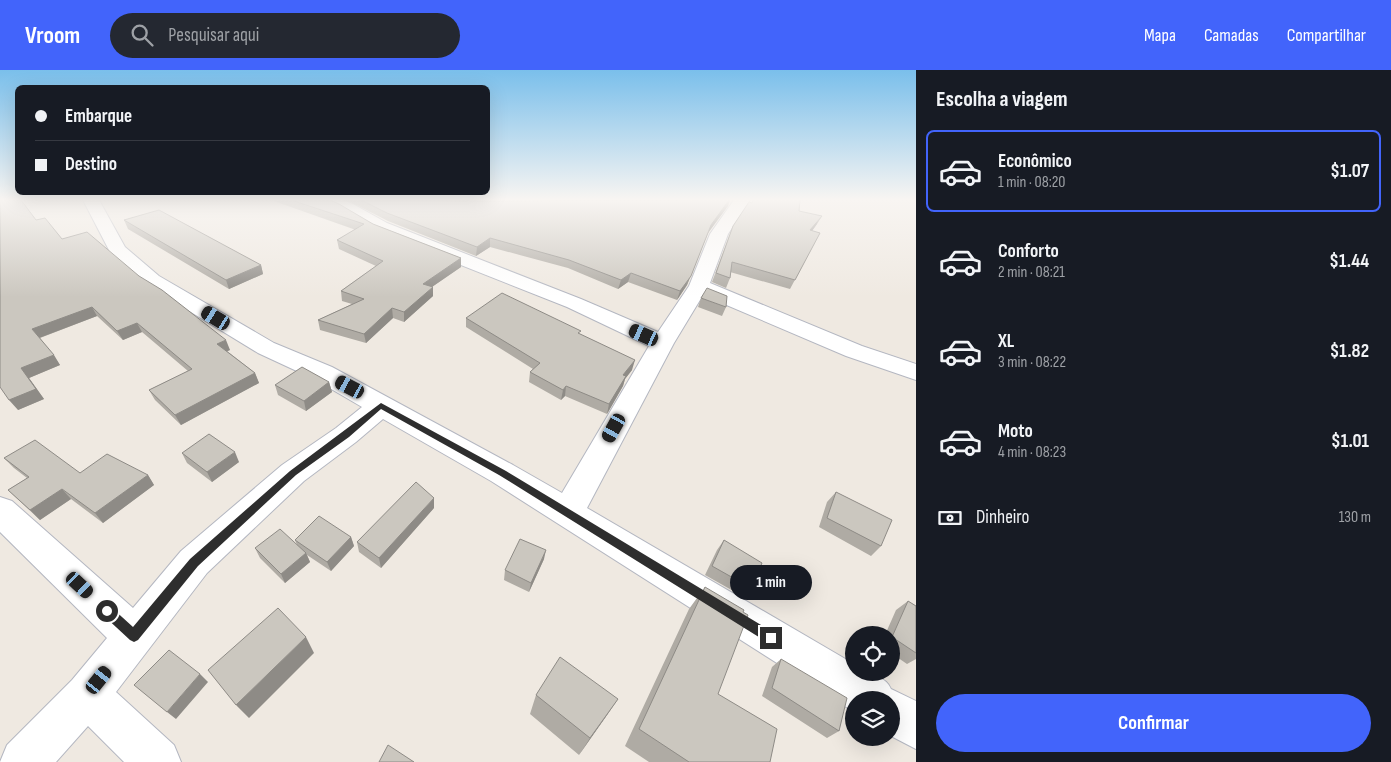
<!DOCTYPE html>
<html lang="pt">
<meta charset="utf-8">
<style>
:root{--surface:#171b24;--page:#242831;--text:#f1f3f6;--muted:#9ea1a6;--line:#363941;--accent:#4264fb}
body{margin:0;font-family:"Sofia Sans Condensed",sans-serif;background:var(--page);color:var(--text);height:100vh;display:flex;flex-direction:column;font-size:19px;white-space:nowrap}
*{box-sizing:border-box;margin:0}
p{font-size:16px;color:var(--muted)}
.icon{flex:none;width:28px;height:28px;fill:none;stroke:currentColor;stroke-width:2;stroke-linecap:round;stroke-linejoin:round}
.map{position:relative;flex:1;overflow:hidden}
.panel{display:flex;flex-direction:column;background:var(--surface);width:475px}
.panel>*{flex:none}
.top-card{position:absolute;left:15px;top:15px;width:475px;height:110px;border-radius:8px;box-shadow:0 5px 20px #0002;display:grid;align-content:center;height:110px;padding:0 20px;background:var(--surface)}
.fabs{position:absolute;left:845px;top:556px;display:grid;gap:10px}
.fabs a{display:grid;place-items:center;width:55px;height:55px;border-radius:50%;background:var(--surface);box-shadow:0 5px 20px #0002;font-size:25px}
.end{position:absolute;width:22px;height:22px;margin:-11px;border:6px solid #2e2e2e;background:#fff;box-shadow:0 0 0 2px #fff}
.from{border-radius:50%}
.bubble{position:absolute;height:35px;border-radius:18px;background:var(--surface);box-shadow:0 5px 20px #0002;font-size:16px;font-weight:700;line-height:35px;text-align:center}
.car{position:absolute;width:15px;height:30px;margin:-15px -8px;border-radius:6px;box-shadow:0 0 4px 1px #0007;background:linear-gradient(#222 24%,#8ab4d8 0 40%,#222 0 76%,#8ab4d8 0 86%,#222 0)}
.top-card b{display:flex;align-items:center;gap:18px;height:48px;font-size:19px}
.top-card b+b{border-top:1px solid var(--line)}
.top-card i{width:12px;height:12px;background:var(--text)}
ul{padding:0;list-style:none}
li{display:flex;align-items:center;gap:15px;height:82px;margin:0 10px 8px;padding:0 10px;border:2px solid transparent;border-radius:8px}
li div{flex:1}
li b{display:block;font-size:19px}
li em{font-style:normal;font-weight:700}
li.current{border-color:var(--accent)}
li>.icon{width:45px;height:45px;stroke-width:1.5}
h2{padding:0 20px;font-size:22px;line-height:60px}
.pay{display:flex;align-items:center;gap:12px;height:55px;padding:0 20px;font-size:19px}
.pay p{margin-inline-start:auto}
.primary-button{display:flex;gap:10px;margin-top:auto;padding:10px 20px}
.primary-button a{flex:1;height:58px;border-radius:30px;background:var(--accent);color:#fff;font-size:20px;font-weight:700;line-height:58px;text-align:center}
header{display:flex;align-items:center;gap:30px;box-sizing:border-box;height:70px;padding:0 25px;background:var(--accent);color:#fff}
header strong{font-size:24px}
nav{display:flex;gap:28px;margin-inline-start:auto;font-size:18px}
.search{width:350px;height:45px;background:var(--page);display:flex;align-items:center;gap:12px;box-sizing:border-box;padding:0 18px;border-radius:28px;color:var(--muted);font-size:19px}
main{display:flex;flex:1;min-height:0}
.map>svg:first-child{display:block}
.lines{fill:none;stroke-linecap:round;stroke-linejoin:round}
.minor-casing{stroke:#b4b7c1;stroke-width:2}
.minor{fill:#fff;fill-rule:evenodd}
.wall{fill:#afaba4}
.shaded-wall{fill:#8e8b86}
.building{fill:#cbc7bf;stroke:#8e8b86}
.route{fill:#2e2e2e}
</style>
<header>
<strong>Vroom</strong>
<div class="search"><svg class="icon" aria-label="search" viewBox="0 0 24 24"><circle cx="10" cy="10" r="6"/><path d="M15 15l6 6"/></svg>Pesquisar aqui</div>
<nav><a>Mapa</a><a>Camadas</a><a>Compartilhar</a></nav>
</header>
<main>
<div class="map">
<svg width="916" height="692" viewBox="0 0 916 692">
<rect width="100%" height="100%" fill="#efe9e1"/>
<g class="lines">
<defs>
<path id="minor" d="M83 130H99L125 177 159 206 274 273 332 297 513 395 562 423 649 276 567 237 375 161 341 140 324 133 321 130H343L353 134 387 153 581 229 658 262 689 216 710 164 734 130H750L728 164 710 213 862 276 916 294V310L846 286 703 225 674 273 587 438 854 594V602C866 602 886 606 891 619L916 631V679L891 666V630H854V642L491 411 383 349 356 372 304 411 207 503 116 622 174 675 181 692H124L88 656 56 692H0L7 675 72 610 107 568 0 462V427L12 431 133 538 181 481 282 395 336 358 362 337 314 309 258 283 145 214 111 184Z"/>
</defs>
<use href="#minor" class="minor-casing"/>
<use href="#minor" class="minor"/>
</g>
<path class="wall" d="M271 130H330L373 154 461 188V197L432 217H433V226L404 252 393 248 366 273 320 260 318 250 352 234 342 231 341 221 376 196 339 179 337 170 356 160Z
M347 130 483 131 730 130 728 136 708 163 687 215 677 230 628 212 618 219 568 198 490 177 476 186 388 151Z
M799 141 817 154 812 161 820 163 790 219 730 202V208L726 218 712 212 733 156Z
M36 150 62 169 139 206 230 280 227 281 255 303 259 313 181 355 155 330 149 320 188 301 142 262 123 270 97 246 40 268 60 295 29 308 44 329 18 340Z
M124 150 261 195 263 204 229 219 128 159Z
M701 228 726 237 722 246 698 237Z
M466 248 580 264 632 300 625 309 623 316 607 344 565 326 561 330 529 312 530 302 533 299 466 257Z
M329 312 332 322 306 341 278 325 275 315Z
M182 383 239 392 212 412 187 393Z
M4 388 80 403 148 405 154 415 103 453 71 429 40 450 8 420 27 408 14 398Z
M836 422 881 476 871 486 819 457 827 432Z
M434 438 381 498 359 482 357 472Z
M351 467 354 476 331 501 307 485 310 492 285 513 260 488 255 478 297 475 295 470Z
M724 470 751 518 744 527 705 505 717 480Z
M544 489 529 522 504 510 505 500Z
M705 517 718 624 770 692H649L625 676 689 539Z
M908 531 916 536V589L907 594 891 583V565H885L896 540Z
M781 589 839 661 827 668 762 626 772 597Z
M536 625 618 629 579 685 530 644Z"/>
<path class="shaded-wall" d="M729 130H730L728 136 708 163 687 215 677 230 680 221 711 155Z
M822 146 817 154 806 169 810 160Z
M490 168V177L476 186 477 177Z
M461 188V197L423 223V214Z
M261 195 263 204 229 219 226 210Z
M631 203 628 212 618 219 621 210Z
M433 217V226L404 252V242Z
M92 237 97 246 39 268 32 259Z
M392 238 393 248 366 273 364 264Z
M137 253 142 262 123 270 117 261Z
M226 270 230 280 221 284 217 274Z
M54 285 60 295 29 308 44 329 18 340 9 330 21 298Z
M635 290 632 300 625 309 623 316 607 344 609 334 623 305Z
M255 303 259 313 181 355 175 345Z
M329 312 332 322 306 341 304 331Z
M566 316 565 326 561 330 563 320Z
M235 382 239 392 212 412 207 402Z
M148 405 154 415 103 453 95 443Z
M62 419 71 429 40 450 30 440Z
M434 428V438L381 498 379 488Z
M351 467 354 476 331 501 327 492Z
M546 480 544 489 529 522 531 513Z
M306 483 310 492 285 513 281 504Z
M306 567 314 583 249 648 236 635Z
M200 604 208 612 176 649 167 642Z
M618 629 605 648 579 685 590 668Z"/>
<path class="building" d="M2 130H21L36 150 45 148 62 169 87 162 139 206 162 220 226 270 217 274 255 303 175 345 149 320 192 299 137 253 117 261 92 237 32 259 54 285 21 298 36 319 9 330 0 317V131Z
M291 130H330L339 134 373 154 461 188 423 214 433 217 404 242 392 238 364 264 318 250 364 229 341 221 383 191 337 170 364 154Z
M361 130 483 131 729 130 711 155 691 206 680 221 631 203 621 210 569 190 490 168 477 177 387 143Z
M753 130H800L799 141 822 146 810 160 820 163 795 210 732 192 730 208 716 203 733 156 749 132 752 133Z
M159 140 261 195 226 210 124 150Z
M707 218 727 226 726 237 701 228Z
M502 223 581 261 578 263 635 290 623 305 626 306 609 334 566 316 563 320 530 302 540 293 466 248Z
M302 297 329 312 304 331 275 315Z
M209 364 235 382 207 402 182 383Z
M35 370 80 403 107 384 148 405 95 443 62 419 30 440 8 420 29 407 4 388Z
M416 412 434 428 379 488 357 472Z
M836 422 892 450 881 476 827 448Z
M319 446 351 467 327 492 295 470Z
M280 459 306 483 281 504 255 478Z
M520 469 546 480 531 513 505 500Z
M724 470 762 493 751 518 712 496Z
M705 517 744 540 743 542 748 545 718 624 777 659 770 692H689L639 659Z
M908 531 916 536V583L892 567Z
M278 538 306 567 236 635 208 600Z
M169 580 200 604 167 642 134 615Z
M560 587 618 629 590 668 536 625Z
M781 589 847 628 839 661 772 618Z
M388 675 414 692H379Z"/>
<linearGradient id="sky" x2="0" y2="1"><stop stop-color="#7abfeb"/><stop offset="0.57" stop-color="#f8f5f2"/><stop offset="1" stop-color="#f8f5f2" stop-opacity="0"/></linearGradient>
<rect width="916" height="227" fill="url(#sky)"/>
<path class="route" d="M381 333 506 401 776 564 777 568 776 572 771 574 767 572 499 405 381 339 349 367 296 405 198 496 138 570 134 572 130 570 103 545 101 541 103 537 107 535 111 537 133 557 190 489 290 401Z"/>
</svg>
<div class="fabs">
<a><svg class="icon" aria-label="locate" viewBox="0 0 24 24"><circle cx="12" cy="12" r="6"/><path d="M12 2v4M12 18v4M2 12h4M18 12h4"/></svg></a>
<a><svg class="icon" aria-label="layers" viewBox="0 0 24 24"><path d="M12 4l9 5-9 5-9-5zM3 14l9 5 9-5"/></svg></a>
</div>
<i class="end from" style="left:107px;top:541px"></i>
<i class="end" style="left:771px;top:568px"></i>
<div class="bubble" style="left:730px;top:495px;width:82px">1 min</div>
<i class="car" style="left:216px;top:248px;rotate:301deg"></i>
<i class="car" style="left:644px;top:265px;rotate:294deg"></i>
<i class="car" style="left:350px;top:317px;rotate:298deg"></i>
<i class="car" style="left:614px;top:358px;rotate:209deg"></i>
<i class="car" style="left:80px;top:515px;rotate:133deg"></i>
<i class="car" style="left:99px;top:610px;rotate:39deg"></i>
<div class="top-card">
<b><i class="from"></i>Embarque</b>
<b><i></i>Destino</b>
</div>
</div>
<section class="panel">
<h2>Escolha a viagem</h2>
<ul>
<li class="current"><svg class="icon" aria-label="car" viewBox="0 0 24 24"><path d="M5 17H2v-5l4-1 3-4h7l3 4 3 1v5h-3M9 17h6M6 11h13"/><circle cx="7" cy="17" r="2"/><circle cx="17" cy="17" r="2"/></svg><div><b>Econômico</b><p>1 min · 08:20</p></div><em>$1.07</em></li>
<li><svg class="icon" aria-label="car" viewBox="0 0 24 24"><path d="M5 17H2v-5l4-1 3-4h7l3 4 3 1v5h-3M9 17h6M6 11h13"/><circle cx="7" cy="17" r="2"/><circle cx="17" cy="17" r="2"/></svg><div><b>Conforto</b><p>2 min · 08:21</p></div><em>$1.44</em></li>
<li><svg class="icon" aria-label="car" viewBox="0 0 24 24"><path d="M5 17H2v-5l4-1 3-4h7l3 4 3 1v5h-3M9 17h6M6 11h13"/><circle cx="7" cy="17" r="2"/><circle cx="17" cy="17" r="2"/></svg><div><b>XL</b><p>3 min · 08:22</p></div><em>$1.82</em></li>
<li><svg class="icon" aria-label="car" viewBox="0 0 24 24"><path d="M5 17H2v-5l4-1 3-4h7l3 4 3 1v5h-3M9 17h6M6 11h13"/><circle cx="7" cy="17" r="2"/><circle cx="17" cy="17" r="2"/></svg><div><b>Moto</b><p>4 min · 08:23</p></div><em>$1.01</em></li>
</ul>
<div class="pay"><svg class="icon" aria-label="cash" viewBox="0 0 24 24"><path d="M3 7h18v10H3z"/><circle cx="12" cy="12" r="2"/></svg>Dinheiro<p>130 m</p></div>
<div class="primary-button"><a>Confirmar</a></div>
</section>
</main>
